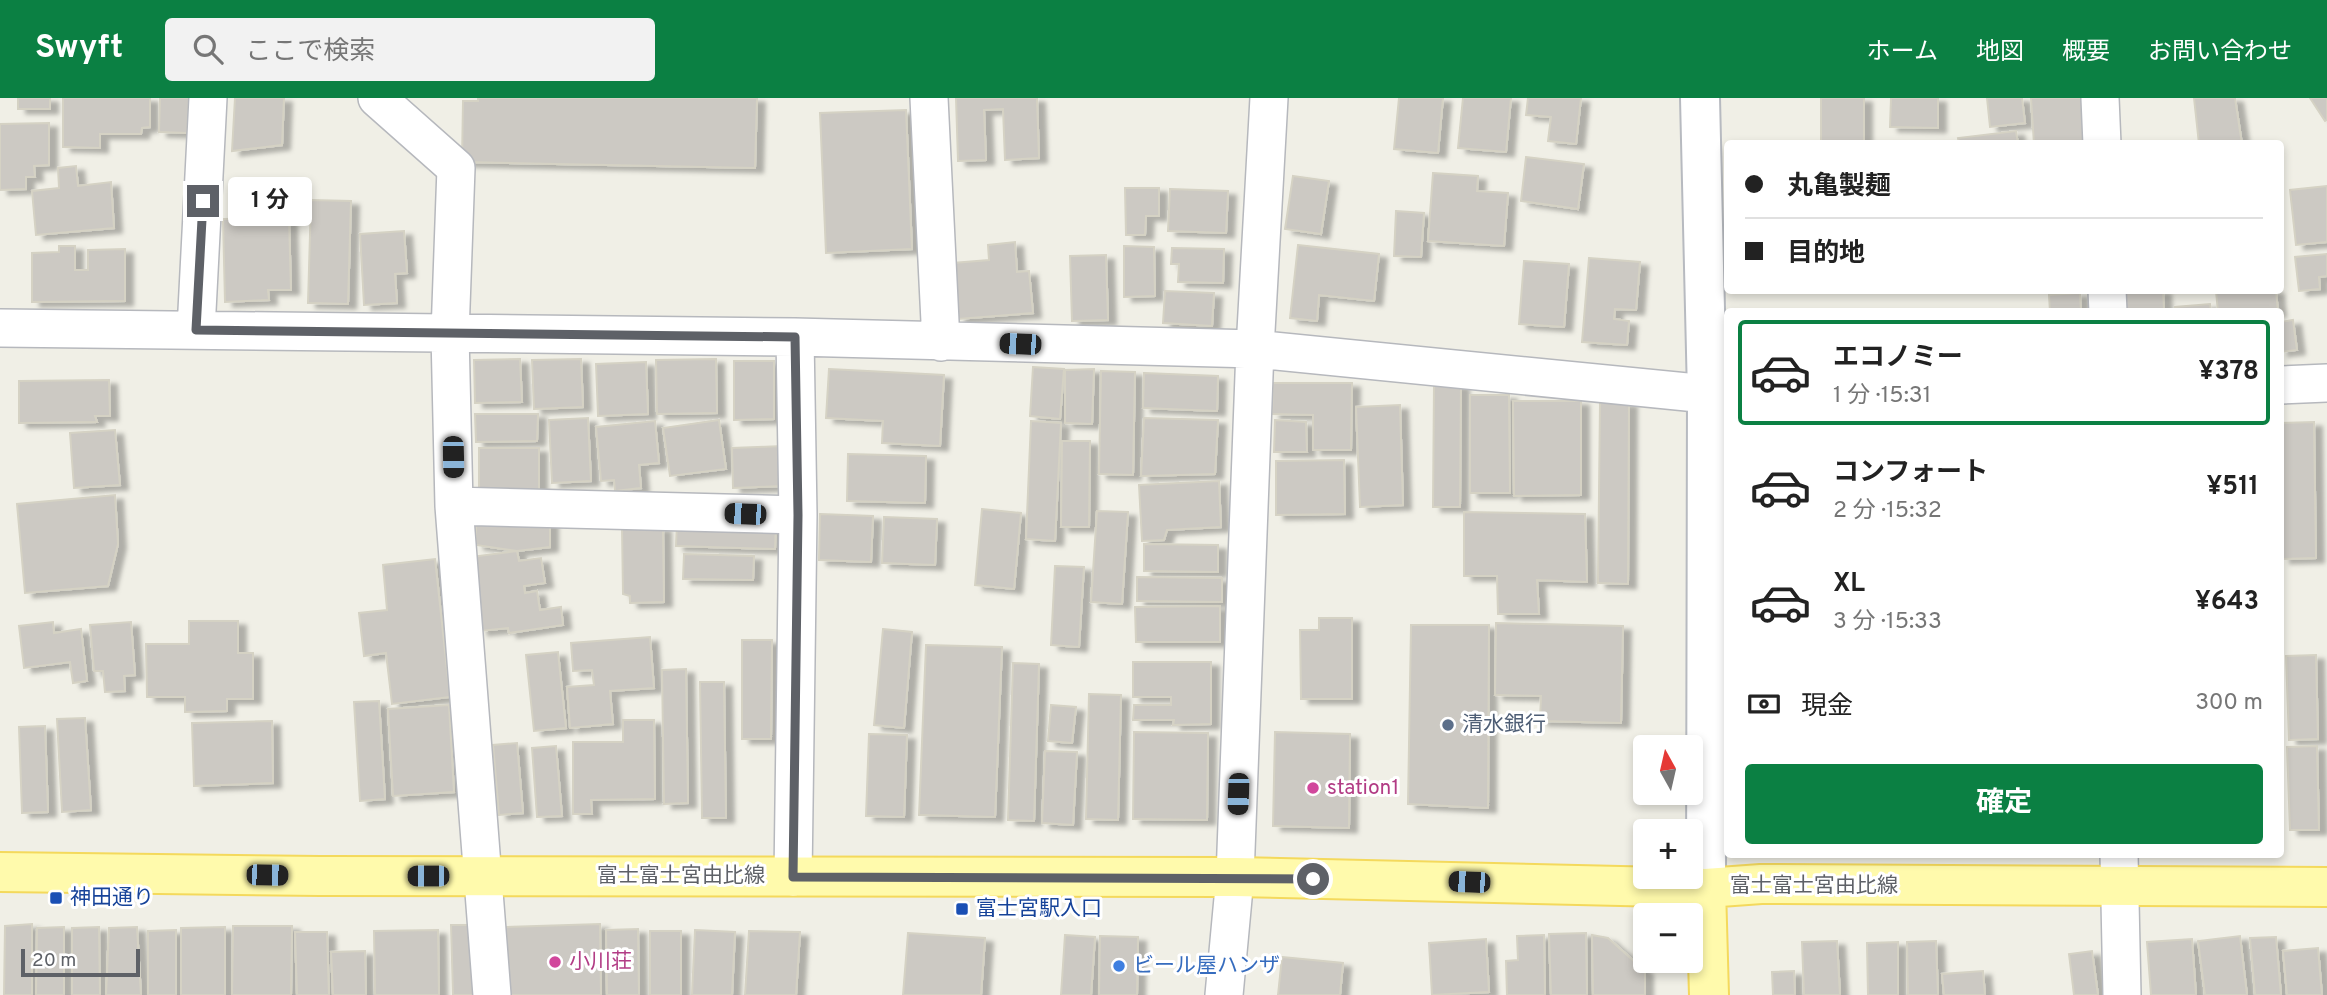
<!DOCTYPE html>
<html lang="ja">
<meta charset="utf-8">
<style>
:root{--surface:#fff;--page:#f2f2f2;--text:#222;--muted:#767676;--line:#e0e0e0;--accent:#0b8043}
body{margin:0;font-family:Overpass,"Noto Sans JP",sans-serif;background:var(--page);color:var(--text);height:100vh;display:flex;flex-direction:column;font-size:26px;white-space:nowrap}
*{box-sizing:border-box;margin:0}
p{font-size:23px;color:var(--muted)}
.icon{flex:none;width:38px;height:38px;fill:none;stroke:currentColor;stroke-width:2;stroke-linecap:round;stroke-linejoin:round}
.map{position:relative;flex:1;overflow:hidden}
.side{position:absolute;left:1724px;top:210px;width:560px;height:550px;display:flex;flex-direction:column;background:var(--surface);border-radius:7px;box-shadow:0 4px 10px #0003}
.side>*{flex:none}
.banner{position:absolute;left:1724px;top:42px;width:560px;height:154px;border-radius:7px;box-shadow:0 4px 10px #0003;display:grid;align-content:center;height:154px;padding:0 21px;background:var(--surface)}
.needle{width:46px;rotate:352deg}
.buttons{position:absolute;left:1633px;top:637px;display:grid;gap:14px}
.buttons a{display:grid;place-items:center;width:70px;height:70px;border-radius:7px;background:var(--surface);box-shadow:0 4px 10px #0003;font-size:35px}
.scale{position:absolute;left:21px;bottom:18px;width:119px;box-sizing:border-box;padding-left:7px;border:4px solid #5e6167;border-top:0;font-size:19px;line-height:24px;white-space:nowrap;color:#5e6167;-webkit-text-stroke:5px #fff;paint-order:stroke}
.end{position:absolute;width:32px;height:32px;margin:-16px;border:9px solid #5e6167;background:#fff;box-shadow:0 0 0 4px #fff}
.from{border-radius:50%}
.bubble{position:absolute;height:49px;border-radius:7px;background:var(--surface);box-shadow:0 4px 10px #0003;font-size:23px;font-weight:700;line-height:49px;text-align:center}
.car{position:absolute;width:21px;height:42px;margin:-21px -10px;border-radius:9px;box-shadow:0 0 5px 2px #0007;background:linear-gradient(#222 24%,#8ab4d8 0 40%,#222 0 76%,#8ab4d8 0 86%,#222 0)}
.banner b{display:flex;align-items:center;gap:24px;height:66px;font-size:26px}
.banner b+b{border-top:2px solid var(--line)}
.banner i{width:18px;height:18px;background:var(--text)}
ul{padding:12px 0 0;list-style:none}
li{display:flex;align-items:center;gap:21px;height:105px;margin:0 14px 10px;padding:0 7px;border:4px solid transparent;border-radius:7px}
li div{flex:1}
li b{display:block;font-size:26px}
li em{font-style:normal;font-weight:700}
li.current{border-color:var(--accent)}
li>.icon{width:63px;height:63px;stroke-width:1.5}
.pay{display:flex;align-items:center;gap:18px;height:77px;padding:0 21px;font-size:26px}
.pay p{margin-inline-start:auto}
.button{display:flex;gap:14px;margin-top:auto;padding:14px 21px}
.button a{flex:1;height:80px;border-radius:7px;background:var(--accent);color:#fff;font-size:28px;font-weight:700;line-height:80px;text-align:center}
header{display:flex;align-items:center;gap:42px;box-sizing:border-box;height:98px;padding:0 35px;background:var(--accent);color:#fff}
header strong{font-size:33px}
nav{display:flex;gap:38px;margin-inline-start:auto;font-size:24px}
.search{width:490px;height:63px;background:var(--page);display:flex;align-items:center;gap:18px;box-sizing:border-box;padding:0 24px;border-radius:7px;color:var(--muted);font-size:26px}
.map>svg:first-child{display:block}
.building{fill:#ccc9c3;stroke:#d5d2c4;stroke-width:2;filter:url(#shadow)}
.lines{fill:none;stroke-linecap:round;stroke-linejoin:round}
.street-casing{stroke:#b6b8bd;stroke-width:40}
.secondary-casing{stroke:#b7bac0;stroke-width:42}
.primary-casing{stroke:#f4d95c;stroke-width:42}
.street{stroke:#fff;stroke-width:37}
.secondary{stroke:#fff;stroke-width:38}
.primary{stroke:#fffaac;stroke-width:38}
.route{stroke:#5e6167;stroke-width:9}
.service-dot{fill:#5c6f8a;stroke:#fff;stroke-width:2.5}
.hotel-dot{fill:#d1479c;stroke:#fff;stroke-width:2.5}
.transit-dot{fill:#1a4fb4;stroke:#fff;stroke-width:2.5}
.shop-dot{fill:#3f7fe0;stroke:#fff;stroke-width:2.5}
.labels{text-anchor:middle;dominant-baseline:central;stroke-width:6;stroke-linejoin:round;paint-order:stroke}
.service-label{font-size:21px;fill:#4e5e75;stroke:#fff;text-anchor:start}
.hotel-label{font-size:21px;fill:#b23c85;stroke:#fff;text-anchor:start}
.street-label{font-size:21px;fill:#5e6167;stroke:#fff}
.transit-label{font-size:21px;fill:#164399;stroke:#fff;text-anchor:start}
.shop-label{font-size:21px;fill:#366cbe;stroke:#fff;text-anchor:start}
</style>
<header>
<strong>Swyft</strong>
<div class="search"><svg class="icon" aria-label="search" viewBox="0 0 24 24"><circle cx="10" cy="10" r="6"/><path d="M15 15l6 6"/></svg>ここで検索</div>
<nav><a>ホーム</a><a>地図</a><a>概要</a><a>お問い合わせ</a></nav>
</header>
<div class="map">
<svg width="2327" height="897" viewBox="0 0 2327 897">
<defs>
<filter id="shadow"><feDropShadow dx="8" dy="4.5" stdDeviation="2" flood-color="#0004"/></filter>
</defs>
<rect width="100%" height="100%" fill="#f0efe6"/>
<path class="building" d="M18 0H50V11H18Z
M63 0H150V29L142 30 141 36H100V50L63 49Z
M160 0H189L187 35 159 34Z
M235 0H284L282 47 232 53Z
M478 0H757L755 70 462 64 463 3H478Z
M956 0H1037L1039 60 1005 62 1003 11 984 12 986 62 958 63Z
M1399 0H1443L1438 55 1394 51Z
M1463 0H1511L1506 54 1458 50Z
M1528 0H1581L1576 46 1548 43 1551 19 1526 17Z
M1821 0H1864V46H1821Z
M1891 0H1938V30L1890 29Z
M1987 0H2022L2025 25 1990 29Z
M2031 0H2084L2087 46H2034Z
M2194 0H2235L2242 46H2199Z
M2310 0H2327V22L2325 23Z
M906 12 912 151 826 155 820 15Z
M49 25V67L34 68 35 79H26V91L0 92V26Z
M2016 33 2018 46H1959L1958 40Z
M1526 59 1584 66 1578 111 1521 103Z
M76 68 78 88 111 84 114 130 36 137 32 93 59 90 58 70Z
M1433 75 1478 78 1477 93 1508 95 1504 148 1428 143Z
M1293 78 1329 83 1321 136 1285 131Z
M2327 88V144L2296 147 2290 92Z
M1125 90H1159V118H1146L1145 137H1126Z
M1170 91 1228 93 1226 135 1168 133Z
M311 102 351 103 348 206 308 205Z
M1396 113 1424 115 1421 159 1394 158Z
M289 120 291 192H268L269 202 225 204 223 121Z
M404 133 407 175 395 176 397 205 364 207 360 136Z
M1015 144 1017 174 1029 173 1033 215 958 221 953 165 989 162 988 147Z
M1298 147 1379 156 1374 203 1319 197 1317 223 1290 220Z
M59 148H75V172H88V152L125 151V203L32 204V155L59 154Z
M1124 148 1154 149 1155 198 1124 199Z
M1172 150 1224 151 1223 185 1178 184 1179 166H1171Z
M2327 156V178L2319 179 2320 191 2299 193 2295 159Z
M1106 157 1108 222 1072 223 1070 158Z
M1589 160 1640 164 1636 212 1615 211 1614 221 1629 223 1627 247 1582 244Z
M1524 163 1569 166 1564 229 1519 226Z
M2122 192H2163L2164 211 2124 214Z
M2276 192 2278 214H2218L2216 193Z
M1165 193 1214 195 1212 228 1163 225Z
M2080 195 2081 214H2050L2049 197Z
M2210 206 2211 214H2175V209Z
M2293 222 2297 252 2280 254V224Z
M520 261 522 304 475 305 474 262Z
M581 261 583 309 534 311 532 262Z
M716 261 717 315 657 316 656 262Z
M734 263H774V321L734 322Z
M646 264 648 316 598 318 596 266Z
M1033 269 1064 271 1060 321 1030 318Z
M829 271 944 277 940 348 882 345 883 323 826 320Z
M1094 271 1092 326 1065 325V272Z
M1101 273 1135 274 1133 377 1099 376Z
M1144 275 1218 278 1217 313 1143 310Z
M109 282 110 318H95L97 324 19 325V283Z
M1273 285H1352L1351 352H1313V317L1272 316Z
M1434 286H1461L1460 409H1433Z
M1470 297H1509L1510 395H1470Z
M1513 303H1581V397L1514 398Z
M1629 304 1628 486 1598 485 1600 305Z
M1400 307 1403 407 1360 409 1356 309Z
M475 316H538L537 343 476 344Z
M588 320 591 383 552 385 549 322Z
M1144 320 1218 322 1215 376 1141 378Z
M719 322 726 371 670 378 663 330Z
M1275 322 1306 324 1307 354H1274Z
M655 323 659 365 639 367 641 390 615 393 614 382 601 383 596 329Z
M1031 323 1061 325 1055 443 1026 441Z
M2314 324 2316 460 2282 461 2281 325Z
M115 332 120 387 74 390 70 335Z
M1062 343H1090L1089 429H1061Z
M783 348 784 388 733 390 732 350Z
M479 350H539V394H479Z
M848 356 926 358 925 405 847 403Z
M1344 362 1345 416 1276 417V363Z
M1219 383 1221 429 1167 432 1164 442 1142 443 1139 387Z
M115 397 118 446 108 488 25 495 17 406Z
M982 411 1021 415 1014 491 975 487Z
M1097 413 1128 414 1122 506 1091 504Z
M1464 414 1585 416 1587 484 1537 482 1539 516H1498L1497 478H1464Z
M820 416 873 418 871 464 819 462Z
M884 419 937 421 935 467 882 465Z
M476 420 550 421V449L517 453 476 447Z
M677 423 776 426 775 451 676 448Z
M622 429H663L664 504 630 505V498L623 496Z
M1144 446 1218 447V474L1144 473Z
M517 453 519 463 541 460 545 485 524 488 525 495 537 493 540 512 561 509 563 527 509 535 508 530 480 533 470 459Z
M684 456 754 458 753 482 683 481Z
M435 461 450 599 392 606 386 555 364 558 359 515 387 512 383 467Z
M1055 468 1084 469 1079 549 1051 547Z
M1137 479 1222 480V504L1137 503Z
M1220 508V544H1136L1135 509Z
M1319 520H1352V601H1301L1300 532H1319Z
M189 523H238V555H253V601H227V613L185 614V599H147L146 546H189Z
M53 524 54 535 81 531 87 583 73 585 70 564 24 570 19 528Z
M131 524 135 577 124 578 125 593 105 594 103 573H94L90 527Z
M1496 525 1623 528 1621 625 1540 623 1541 598 1495 597Z
M1411 527H1489L1488 710 1408 706Z
M883 531 912 534 904 630 874 627Z
M650 539 654 590 610 593 613 626 570 630 567 589 594 587 592 572 573 573 571 545Z
M742 542H772L771 641H742Z
M926 547 1002 549 995 719 919 717Z
M558 554 566 630 534 633 526 557Z
M2316 557 2318 641 2289 642 2286 558Z
M1133 564H1211V626L1173 627 1174 622H1133L1134 607H1171V599H1133Z
M1013 565 1039 566 1034 723 1008 722Z
M686 571 688 705 664 706 662 572Z
M700 584H724L726 720H702Z
M1089 596 1121 597 1118 722 1086 721Z
M379 603 385 701 360 703 354 604Z
M449 607 454 694 393 698 388 611Z
M1051 607 1076 609 1072 645 1048 643Z
M85 620 91 712 62 714 57 621Z
M623 622H654L655 701 591 702 592 716H573V644H623Z
M272 623 273 685 194 688 192 625Z
M45 628 48 714 22 715 19 629Z
M1134 634 1208 635 1207 722 1133 721Z
M1275 634 1350 636 1349 730 1273 728Z
M869 636 907 637 904 719 866 718Z
M517 645 523 715 499 717 493 647Z
M556 648 562 718 537 719 532 650Z
M2317 648 2319 732H2290L2287 649Z
M1045 653 1077 654 1073 727 1042 725Z
M32 826V897H4L5 828Z
M600 826 601 897H508L506 829Z
M451 827H470L473 897H453Z
M233 828H292L291 897H232Z
M64 829V897H36L37 830Z
M99 829 100 897H72V830Z
M137 829 141 897H106L109 830Z
M225 829V897H181V830Z
M638 831 639 897H607L606 832Z
M176 832V897H148V833Z
M438 832 439 897H375L374 833Z
M695 832 735 834 732 897H692Z
M650 833H681V897H650Z
M749 833 800 834 796 897H745Z
M295 834H327L329 897H297Z
M908 835 985 840 981 897H903Z
M1586 835 1587 897H1551L1549 836Z
M1065 837 1095 839 1091 897H1061Z
M1544 837 1545 897H1507L1506 863 1518 862 1517 838Z
M1592 837 1608 840 1645 873V897H1593Z
M1100 838 1138 839 1137 897H1099Z
M2240 838 2247 897H2205L2198 843Z
M2276 839 2281 897H2255L2250 840Z
M1486 841 1489 894 1432 897 1429 845Z
M2192 841 2196 897H2151L2147 844Z
M1837 843 1840 897H1804L1802 844Z
M1936 843 1938 897H1908L1907 844Z
M1898 844V897H1868L1867 845Z
M2318 850 2322 897H2287L2283 853Z
M365 853 366 897H333L331 854Z
M2092 853 2098 897H2074L2069 856Z
M1282 859 1343 865 1340 897H1278Z
M1794 873 1795 897H1773L1772 874Z
M1983 873 1985 897H1944L1942 876Z"/>
<g class="lines">
<defs>
<path id="street" d="M377 0 456 70 450 236 454 408 492 897
M929 0 941 244
M2100 0 2102 46
M2107 192 2108 214
M0 230 795 239 1255 251 1707 296H1727
M196 232 208 0
M2280 287 2327 285
M454 408 798 417
M2119 756 2122 897
M793 779 798 417 795 239
M1224 897 1235 779 1255 251 1269 0"/>
<path id="secondary" d="M1700 0 1707 296 1706 790"/>
<path id="primary" d="M0 774 320 778 1235 779 1706 790 1761 786 2327 789
M1706 790 1709 897"/>
</defs>
<use href="#street" class="street-casing"/>
<use href="#secondary" class="secondary-casing"/>
<use href="#primary" class="primary-casing"/>
<use href="#street" class="street"/>
<use href="#secondary" class="secondary"/>
<use href="#primary" class="primary"/>
</g>
<g class="lines">
<path class="route" d="M203 103 196 232 795 239 798 417 793 779 1313 781"/>
</g>
<circle class="service-dot" cx="1448" cy="627" r="7"/>
<g class="hotel-dot">
<circle cx="1313" cy="690" r="7"/>
<circle cx="555" cy="864" r="7"/>
</g>
<g class="transit-dot">
<rect x="49" y="793" width="14" height="14" rx="3.5"/>
<rect x="955" y="804" width="14" height="14" rx="3.5"/>
</g>
<circle class="shop-dot" cx="1119" cy="868" r="7"/>
<g class="labels">
<g class="service-label">
<text x="1462" y="627">清水銀行</text>
</g>
<g class="hotel-label">
<text x="1327" y="690">station1</text>
<text x="569" y="864">小川荘</text>
</g>
<g class="street-label">
<text x="681" y="778">富士富士宮由比線</text>
<text x="1814" y="788">富士富士宮由比線</text>
</g>
<g class="transit-label">
<text x="70" y="800">神田通り</text>
<text x="976" y="811">富士宮駅入口</text>
</g>
<g class="shop-label">
<text x="1133" y="868">ビール屋ハンザ</text>
</g>
</g>
</svg>
<div class="buttons">
<a><svg class="needle" viewBox="-14 -14 28 28"><path d="M0-13l5 13h-10z" fill="#e53935"/><path d="M0 13l5-13h-10z" fill="#767676"/></svg></a>
<a>+</a>
<a>−</a>
</div>
<div class="scale">20 m</div>
<i class="end from" style="left:1313px;top:781px"></i>
<i class="end" style="left:203px;top:103px"></i>
<div class="bubble" style="left:228px;top:79px;width:84px">1 分</div>
<i class="car" style="left:1020px;top:246px;rotate:272deg"></i>
<i class="car" style="left:453px;top:359px;rotate:179deg"></i>
<i class="car" style="left:745px;top:416px;rotate:272deg"></i>
<i class="car" style="left:1238px;top:696px;rotate:182deg"></i>
<i class="car" style="left:267px;top:777px;rotate:91deg"></i>
<i class="car" style="left:428px;top:778px;rotate:270deg"></i>
<i class="car" style="left:1469px;top:784px;rotate:272deg"></i>
<div class="banner">
<b><i class="from"></i>丸亀製麺</b>
<b><i></i>目的地</b>
</div>
<section class="side">
<ul>
<li class="current"><svg class="icon" aria-label="car" viewBox="0 0 24 24"><path d="M5 17H2v-5l4-1 3-4h7l3 4 3 1v5h-3M9 17h6M6 11h13"/><circle cx="7" cy="17" r="2"/><circle cx="17" cy="17" r="2"/></svg><div><b>エコノミー</b><p>1 分 · 15:31</p></div><em>¥378</em></li>
<li><svg class="icon" aria-label="car" viewBox="0 0 24 24"><path d="M5 17H2v-5l4-1 3-4h7l3 4 3 1v5h-3M9 17h6M6 11h13"/><circle cx="7" cy="17" r="2"/><circle cx="17" cy="17" r="2"/></svg><div><b>コンフォート</b><p>2 分 · 15:32</p></div><em>¥511</em></li>
<li><svg class="icon" aria-label="car" viewBox="0 0 24 24"><path d="M5 17H2v-5l4-1 3-4h7l3 4 3 1v5h-3M9 17h6M6 11h13"/><circle cx="7" cy="17" r="2"/><circle cx="17" cy="17" r="2"/></svg><div><b>XL</b><p>3 分 · 15:33</p></div><em>¥643</em></li>
</ul>
<div class="pay"><svg class="icon" aria-label="cash" viewBox="0 0 24 24"><path d="M3 7h18v10H3z"/><circle cx="12" cy="12" r="2"/></svg>現金<p>300 m</p></div>
<div class="button"><a>確定</a></div>
</section>
</div>
